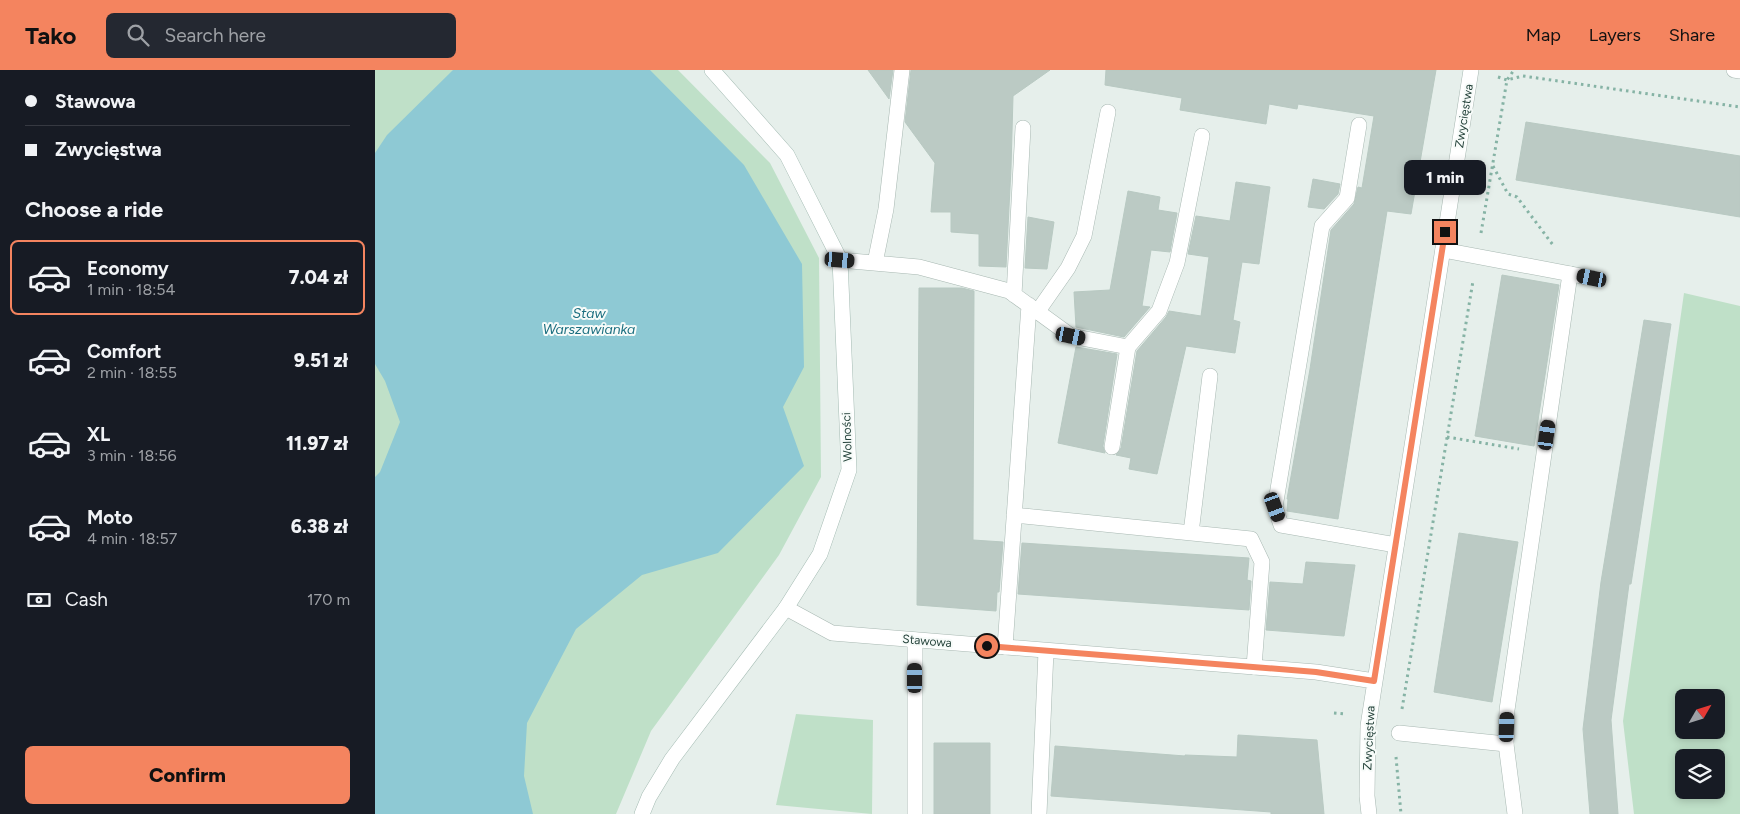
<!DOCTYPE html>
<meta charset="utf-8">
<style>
:root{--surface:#171b24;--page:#242831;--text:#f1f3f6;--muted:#9ea1a6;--line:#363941;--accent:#f4845f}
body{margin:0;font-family:Figtree,sans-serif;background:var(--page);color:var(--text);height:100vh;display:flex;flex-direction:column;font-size:19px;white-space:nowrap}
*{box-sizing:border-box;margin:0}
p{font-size:16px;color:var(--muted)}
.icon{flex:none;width:28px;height:28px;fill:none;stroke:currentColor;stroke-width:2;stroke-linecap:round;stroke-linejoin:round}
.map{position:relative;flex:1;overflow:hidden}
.panel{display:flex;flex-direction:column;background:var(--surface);width:375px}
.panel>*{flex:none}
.hud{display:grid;align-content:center;height:110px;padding:0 25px;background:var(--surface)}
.needle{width:32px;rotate:51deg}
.controls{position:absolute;left:1300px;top:619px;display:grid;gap:10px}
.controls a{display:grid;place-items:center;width:50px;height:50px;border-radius:8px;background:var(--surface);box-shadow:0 2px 8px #0003;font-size:25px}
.end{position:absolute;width:22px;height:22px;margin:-11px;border:6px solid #f4845f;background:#111;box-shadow:0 0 0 2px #111}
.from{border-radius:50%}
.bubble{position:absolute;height:35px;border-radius:8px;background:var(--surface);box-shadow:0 2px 8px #0003;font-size:16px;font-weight:800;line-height:35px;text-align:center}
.car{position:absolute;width:15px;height:30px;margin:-15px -8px;border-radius:6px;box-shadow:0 0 4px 1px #0007;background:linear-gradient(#222 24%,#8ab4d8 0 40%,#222 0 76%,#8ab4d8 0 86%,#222 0)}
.hud b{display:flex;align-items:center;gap:18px;height:48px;font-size:19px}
.hud b+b{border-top:1px solid var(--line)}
.hud i{width:12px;height:12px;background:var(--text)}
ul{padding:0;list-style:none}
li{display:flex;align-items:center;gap:15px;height:75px;margin:0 10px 8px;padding:0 15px;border:2px solid transparent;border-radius:8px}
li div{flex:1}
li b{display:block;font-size:19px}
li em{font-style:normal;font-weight:800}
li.current{border-color:var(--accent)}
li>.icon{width:45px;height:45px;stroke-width:1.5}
h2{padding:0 25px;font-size:22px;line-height:60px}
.pay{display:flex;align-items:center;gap:12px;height:55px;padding:0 25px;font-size:19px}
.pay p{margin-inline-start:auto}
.cta{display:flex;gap:10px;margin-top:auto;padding:10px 25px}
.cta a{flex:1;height:58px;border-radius:8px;background:var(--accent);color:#111;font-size:20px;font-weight:800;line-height:58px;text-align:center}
header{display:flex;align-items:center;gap:30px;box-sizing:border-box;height:70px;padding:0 25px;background:var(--accent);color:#111}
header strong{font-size:24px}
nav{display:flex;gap:28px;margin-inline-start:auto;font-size:18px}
.search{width:350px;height:45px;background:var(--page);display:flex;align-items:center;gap:12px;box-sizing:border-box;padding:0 18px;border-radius:8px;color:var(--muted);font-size:19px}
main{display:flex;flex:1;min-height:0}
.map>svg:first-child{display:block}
.green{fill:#bfe0c8;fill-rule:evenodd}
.water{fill:#8ec9d4}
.building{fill:#bbcac4;stroke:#b8c9c2}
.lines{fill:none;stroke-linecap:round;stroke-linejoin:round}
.lane-casing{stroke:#a8b8b2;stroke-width:16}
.street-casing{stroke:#a8b8b2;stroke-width:16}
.secondary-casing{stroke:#a4bbb3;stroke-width:16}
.path{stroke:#86b3a5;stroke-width:3;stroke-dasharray:2.5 4;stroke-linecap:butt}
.lane{stroke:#fff;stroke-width:15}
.street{stroke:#fff;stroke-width:15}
.secondary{stroke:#fff;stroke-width:15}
.route{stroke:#f4845f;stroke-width:6}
.labels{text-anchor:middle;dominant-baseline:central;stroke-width:4;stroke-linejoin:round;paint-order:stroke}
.street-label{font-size:12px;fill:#24423a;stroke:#f7fbf9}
.water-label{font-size:14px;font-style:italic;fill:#1c6f80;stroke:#f7fbf9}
</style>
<header>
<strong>Tako</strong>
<div class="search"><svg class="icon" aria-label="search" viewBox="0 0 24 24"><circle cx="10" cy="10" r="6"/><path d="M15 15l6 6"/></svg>Search here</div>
<nav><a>Map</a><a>Layers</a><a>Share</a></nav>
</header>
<main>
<section class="panel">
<div class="hud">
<b><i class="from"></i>Stawowa</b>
<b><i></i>Zwycięstwa</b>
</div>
<h2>Choose a ride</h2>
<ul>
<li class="current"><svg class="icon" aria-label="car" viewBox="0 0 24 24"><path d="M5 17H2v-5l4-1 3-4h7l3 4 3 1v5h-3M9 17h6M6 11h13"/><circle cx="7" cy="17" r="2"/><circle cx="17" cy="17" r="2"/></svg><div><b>Economy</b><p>1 min · 18:54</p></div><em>7.04 zł</em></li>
<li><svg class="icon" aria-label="car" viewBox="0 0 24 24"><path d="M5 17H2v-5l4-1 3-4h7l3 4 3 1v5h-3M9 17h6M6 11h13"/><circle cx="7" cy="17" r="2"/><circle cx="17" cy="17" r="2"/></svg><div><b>Comfort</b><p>2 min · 18:55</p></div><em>9.51 zł</em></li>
<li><svg class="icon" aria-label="car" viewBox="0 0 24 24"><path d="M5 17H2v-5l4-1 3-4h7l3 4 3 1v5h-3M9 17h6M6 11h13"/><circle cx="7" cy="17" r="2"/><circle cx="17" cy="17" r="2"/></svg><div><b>XL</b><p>3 min · 18:56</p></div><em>11.97 zł</em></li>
<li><svg class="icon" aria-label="car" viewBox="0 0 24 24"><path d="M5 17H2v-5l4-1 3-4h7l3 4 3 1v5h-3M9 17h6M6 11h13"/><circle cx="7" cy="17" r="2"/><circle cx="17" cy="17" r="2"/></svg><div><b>Moto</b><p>4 min · 18:57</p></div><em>6.38 zł</em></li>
</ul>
<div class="pay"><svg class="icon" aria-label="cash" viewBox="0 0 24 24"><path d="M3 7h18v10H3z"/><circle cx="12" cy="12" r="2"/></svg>Cash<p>170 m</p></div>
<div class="cta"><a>Confirm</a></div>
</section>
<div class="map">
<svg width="1365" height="744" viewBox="0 0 1365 744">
<rect width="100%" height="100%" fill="#e6efeb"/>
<path class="green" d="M0 0H303L395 93 444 188 446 407 404 485 276 661 241 744H0Z
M1309 223 1365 236V744H1259L1248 651ZM1309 628H1341V660H1309ZM1309 688H1341V720H1309Z
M421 644 498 650 497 744 401 735Z"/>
<path class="water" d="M78 0H275L369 95 427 194 429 297 408 337 429 396 343 483 267 505 201 559 152 653 149 706 158 744H0V407L5 402 25 352 10 311 0 294V83L12 65Z"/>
<path class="building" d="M493 0H518L514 29Z
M536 0H675L638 26 636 98 631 197 604 196V164L576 162V142H556L560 93 530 52Z
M731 0H1061L1036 144 1012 141 963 449 912 441 913 429H912L935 299 956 160 979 134 983 117 987 118 999 46 923 34 922 39 894 34 891 54 805 40 807 28 730 15Z
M1151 52 1365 86V147L1141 110Z
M938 109 965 114 963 124 949 139 933 137Z
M861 112 895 117 884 194 867 192 858 250 865 252 860 283 811 276 782 404 754 399 756 388 741 385 746 378 762 281 791 247 794 241 826 246 834 187 813 184 821 146 855 151Z
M753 121 785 127 783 140 802 143 795 182 776 180 767 236 775 237 749 267 701 257 699 222 735 220Z
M653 147 679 152 672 199 650 198Z
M1127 205 1184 215 1159 376 1100 366Z
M544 218H587L599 221 598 470 628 472 624 522H622L621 541 542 535Z
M1269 250 1296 254 1256 514H1254L1236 650 1243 744H1215L1208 659 1226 512Z
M701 277 742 284 728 376 730 383 683 373Z
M1084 463 1143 472 1117 632 1059 622Z
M647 473 874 488 872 510 876 511 874 540 643 524Z
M931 492 980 495 969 566 891 560 895 512 928 514Z
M863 665 942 670 949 744H896V742L676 726 680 676 810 686V685L862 687Z
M559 673H615V744H559Z"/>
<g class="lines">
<defs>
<path id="lane" d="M984 55 972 128 947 156 900 437 906 455 1021 475
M1068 180 1217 208
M465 190 544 197 634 221 696 266 753 277 737 377
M500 193 511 139 527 0
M639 225 648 58
M663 241 693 198 709 166 733 42
M753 277 784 241 802 193 827 66
M639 445 876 469 887 492 879 597
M816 463 835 306
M630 577 654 235
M1024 663 1131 674
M540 744V570
M664 744 671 581"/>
<path id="street" d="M1359 0 1365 1
M411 538 457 563 941 602 999 611
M994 744 992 726 993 656 1096 0
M1140 744 1131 674 1132 640 1195 204"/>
<path id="secondary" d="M267 744 274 727 297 689 411 538 445 484 474 400 465 190 412 85 337 0"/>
</defs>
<use href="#lane" class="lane-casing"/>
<use href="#street" class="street-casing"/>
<use href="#secondary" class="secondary-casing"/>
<path class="path" d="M1123 7 1132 10 1148 6 1365 37
M1118 96 1133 124 1142 127 1178 175
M1106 163 1132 10 1139 0
M1072 367 1144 379
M1027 639 1098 211
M959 643 970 644
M1021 687 1026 744"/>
<use href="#lane" class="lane"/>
<use href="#street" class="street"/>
<use href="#secondary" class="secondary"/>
</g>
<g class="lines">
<path class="route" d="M612 576 941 602 999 611 1070 162"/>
</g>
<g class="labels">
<g class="street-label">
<text transform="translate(1089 46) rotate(-81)">Zwycięstwa</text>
<text transform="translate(472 367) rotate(-92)">Wolności</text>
<text transform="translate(552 571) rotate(5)">Stawowa</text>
<text transform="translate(994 668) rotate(-87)">Zwycięstwa</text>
</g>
<g class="water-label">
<text x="214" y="243">Staw<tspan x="214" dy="16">Warszawianka</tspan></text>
</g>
</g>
</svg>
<div class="controls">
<a><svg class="needle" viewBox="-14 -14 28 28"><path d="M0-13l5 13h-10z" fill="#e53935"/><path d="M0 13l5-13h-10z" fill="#9ea1a6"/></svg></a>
<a><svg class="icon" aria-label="layers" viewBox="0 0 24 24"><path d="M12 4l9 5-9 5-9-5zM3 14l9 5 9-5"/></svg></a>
</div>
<i class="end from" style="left:612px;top:576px"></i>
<i class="end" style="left:1070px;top:162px"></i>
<div class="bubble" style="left:1029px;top:90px;width:82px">1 min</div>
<i class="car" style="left:465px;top:190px;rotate:95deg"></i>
<i class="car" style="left:1217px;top:208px;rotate:282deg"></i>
<i class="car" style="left:696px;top:266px;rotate:102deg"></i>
<i class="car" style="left:1172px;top:365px;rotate:8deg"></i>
<i class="car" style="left:900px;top:437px;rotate:160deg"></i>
<i class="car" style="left:540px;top:608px;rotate:0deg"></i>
<i class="car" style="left:1132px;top:657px;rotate:2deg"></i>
</div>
</main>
